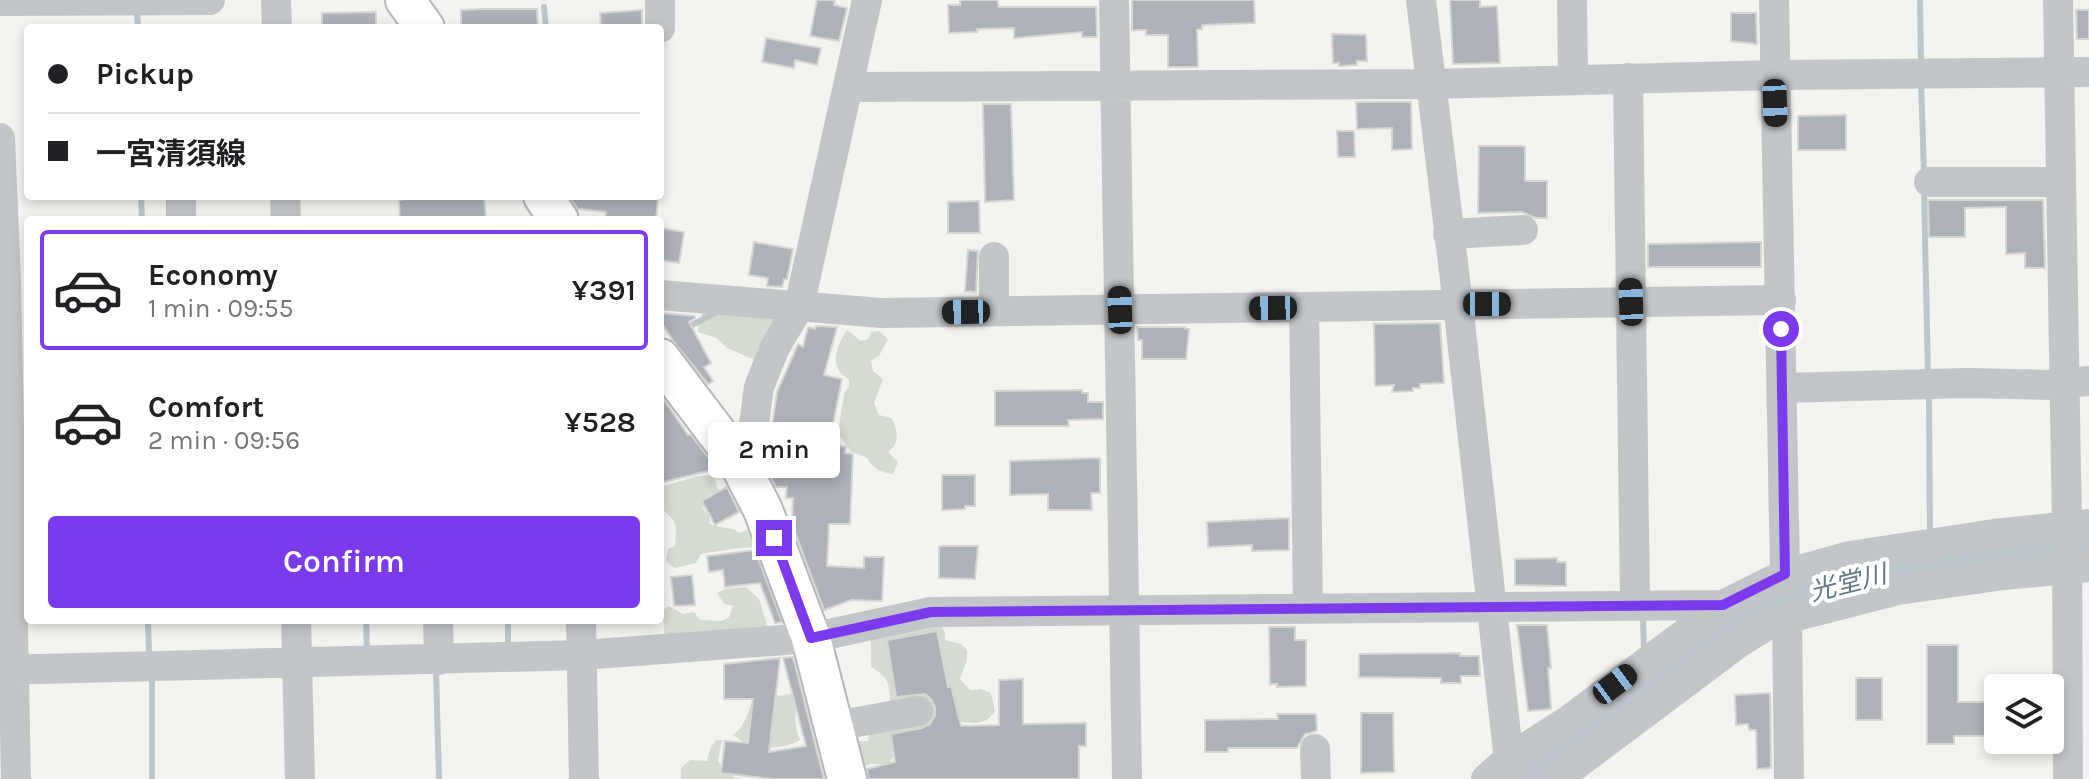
<!DOCTYPE html>
<meta charset="utf-8">
<style>
:root{--surface:#fff;--page:#f2f2f2;--text:#202124;--muted:#757577;--line:#e0e0e0;--accent:#7c3aed}
body{margin:0;font-family:Karla,"Noto Sans JP",sans-serif;background:var(--page);color:var(--text);height:100vh;display:flex;flex-direction:column;font-size:30px;white-space:nowrap}
*{box-sizing:border-box;margin:0}
p{font-size:26px;color:var(--muted)}
.icon{flex:none;width:44px;height:44px;fill:none;stroke:currentColor;stroke-width:2;stroke-linecap:round;stroke-linejoin:round}
.map{position:relative;flex:1;overflow:hidden}
.details{position:absolute;left:24px;top:216px;width:640px;height:408px;display:flex;flex-direction:column;background:var(--surface);border-radius:8px;box-shadow:0 4px 12px #0003}
.details>*{flex:none}
.guide{position:absolute;left:24px;top:24px;width:640px;height:176px;border-radius:8px;box-shadow:0 4px 12px #0003;display:grid;align-content:center;height:176px;padding:0 24px;background:var(--surface)}
.fabs{position:absolute;left:1984px;top:674px;display:grid;gap:16px}
.fabs a{display:grid;place-items:center;width:80px;height:80px;border-radius:8px;background:var(--surface);box-shadow:0 4px 12px #0003;font-size:40px}
.end{position:absolute;width:36px;height:36px;margin:-18px;border:10px solid #7c3aed;background:#fff;box-shadow:0 0 0 4px #fff}
.from{border-radius:50%}
.bubble{position:absolute;height:56px;border-radius:8px;background:var(--surface);box-shadow:0 4px 12px #0003;font-size:26px;font-weight:600;line-height:56px;text-align:center}
.car{position:absolute;width:24px;height:48px;margin:-24px -12px;border-radius:10px;box-shadow:0 0 6px 2px #0007;background:linear-gradient(#222 24%,#8ab4d8 0 40%,#222 0 76%,#8ab4d8 0 86%,#222 0)}
.guide b{display:flex;align-items:center;gap:28px;height:76px;font-size:30px}
.guide b+b{border-top:2px solid var(--line)}
.guide i{width:20px;height:20px;background:var(--text)}
ul{padding:14px 0 0;list-style:none}
li{display:flex;align-items:center;gap:24px;height:120px;margin:0 16px 12px;padding:0 8px;border:4px solid transparent;border-radius:8px}
li div{flex:1}
li b{display:block;font-size:30px}
li em{font-style:normal;font-weight:600}
li.selected{border-color:var(--accent)}
li>.icon{width:72px;height:72px;stroke-width:1.5}
.cta{display:flex;gap:16px;margin-top:auto;padding:16px 24px}
.cta a{flex:1;height:92px;border-radius:8px;background:var(--accent);color:#fff;font-size:32px;font-weight:600;line-height:92px;text-align:center}
.map>svg:first-child{display:block}
.green{fill:#d4dbd0}
.lines{fill:none;stroke-linecap:round;stroke-linejoin:round}
.stream{stroke:#bcc6cb;stroke-width:6}
.river{stroke:#bcc6cb;stroke-width:36}
.building{fill:#acb2b8;stroke:#d5d5d2;stroke-width:2}
.major-casing{stroke:#b3b7bb;stroke-width:42}
.minor{stroke:#c3c6c9;stroke-width:30}
.major{stroke:#fff;stroke-width:38}
.route{stroke:#7c3aed;stroke-width:10}
.labels{text-anchor:middle;dominant-baseline:central;stroke-width:8;stroke-linejoin:round;paint-order:stroke}
.water-label{font-size:26px;font-style:italic;fill:#637a85;stroke:#fff}
</style>
<div class="map">
<svg width="2089" height="779" viewBox="0 0 2089 779">
<rect width="100%" height="100%" fill="#f3f4ef"/>
<path class="green" d="M704 310 784 317 757 361 727 348 717 338 698 332 699 322Z
M847 330 861 341 868 339 871 332 879 331 888 339 879 356 871 361 873 371 883 379 874 403 879 415 892 418C897 431 901 442 888 452L898 462 893 474C880 472 873 469 867 458L850 451 838 433 844 394 849 386V379C828 369 836 346 847 330Z
M714 475 718 491 707 496 703 509 709 515 710 524C720 529 730 526 740 533L761 524 759 547C739 547 721 551 701 554L696 563 674 568 666 561 668 549 675 546C677 524 677 521 660 508V487L698 476Z
M746 587 759 599 767 625 762 634 670 639 664 632 663 610 669 606 683 614 694 612 700 620 722 621 729 617 733 606 724 604 717 593 725 589Z
M939 623 945 632V640L961 644 967 650V660L960 679 970 690 981 689 991 693 995 712 987 720 977 723 953 722 898 748 889 764H870L859 769 851 747 858 741H868L870 726 890 704C890 685 889 677 871 667 872 654 869 643 872 631Z
M768 691 779 696 794 693C798 712 792 721 800 740 781 752 751 749 733 735 746 727 750 706 755 692Z
M716 740H722L718 761 726 772 739 779H681V768L690 760 707 761 710 749Z"/>
<g class="lines">
<path class="stream" d="M1920 0 1921 64
M544 7 546 28
M137 12 138 28
M1921 81 1924 173
M1924 189 1928 377
M141 196 142 220
M686 328 719 311
M1929 392 1930 535
M1643 615 1644 652
M148 620 149 654
M366 620 367 650
M508 620V648
M436 670 439 779
M152 676V779"/>
<path class="river" d="M1519 779 1688 656 1765 605 1804 591 1866 576 1972 557 2089 549"/>
</g>
<path class="building" d="M817 0H835L834 5 847 8 839 41 810 36Z
M960 0H997L999 7H1096L1097 37H1082V32L1014 38V28L977 29V32L949 33 948 5H960Z
M1132 0H1254L1255 23 1202 25V29L1197 30 1198 67H1168V35H1146V30H1132Z
M1450 0H1480V7L1497 6 1500 63 1453 64Z
M482 9H537L538 28H461V10Z
M642 10V28H601L600 13Z
M2076 10H2089V39H2077Z
M376 12V28H322V13Z
M1731 13H1756L1757 44 1731 41Z
M1332 34 1366 35 1367 61H1357V65L1339 66V63H1333Z
M766 38 821 48 817 65 795 60 794 68 762 62Z
M1356 102H1411L1412 149 1392 150V128L1357 129Z
M983 104H1011L1014 200 985 202Z
M1846 115V150H1798V116Z
M1337 131H1354L1355 157H1338Z
M1479 146H1525V181H1547V218H1536L1522 212 1478 213Z
M431 196H484L486 220H400L399 200Z
M569 196 658 197 656 220H605L606 212 578 209Z
M1928 200H2043L2045 268H2025V253L2006 254V207L1965 208V237H1929Z
M979 201 980 233H948V202Z
M660 228 684 232 679 263 660 260Z
M754 242 793 249 787 279H784L782 287 767 286 768 278 749 275Z
M1761 242V267H1648V244Z
M968 250 978 251 976 292 965 291Z
M660 313 694 316 695 318 689 322 711 363 704 367 713 381 708 384 673 341 660 320Z
M1440 323 1444 383 1420 384V388H1413V391L1392 392 1394 385 1375 386 1374 324Z
M816 326 837 327 824 375 842 379 829 444 846 447 845 453 853 454 850 524H829L827 566 864 568V557H884L882 601 851 600 824 610 792 524 793 498H786L787 487H776L765 466 786 455 785 452 765 457 769 448 777 392 798 344 803 347 808 327 815 329Z
M1137 327H1185V329H1189L1186 359H1142V340H1138Z
M1082 390V393H1088V402H1103V419L1068 420 1069 426H995V391Z
M660 394 688 435H691L710 460 712 470 660 483Z
M1100 458V493H1091L1092 510H1048V494L1010 495V461Z
M942 475H975V506H965V509L942 510Z
M727 487 739 512 715 525 702 501Z
M1289 518V550L1252 551V545L1208 547 1207 522Z
M939 546H978L975 579 939 578Z
M755 550 782 622 775 623 760 583 725 587 723 570 709 572 707 556Z
M1557 558V562H1566V586L1515 585V559Z
M692 575 695 605 674 606 671 577Z
M1517 625H1547L1551 668H1548L1551 709 1528 711Z
M1269 627H1295V640H1306V686L1277 687V684H1270Z
M937 631 948 687 951 686 961 726 999 725V680L1023 679V724L1086 723V746H1079V779H868L867 769 895 762 891 734 922 728 930 724 935 716V707L932 700 925 694 896 697 887 640Z
M1927 645H1958V702H1994V707H1998V736H1954V744H1927Z
M1460 653V656H1479L1480 676H1461V683H1441V678L1359 677V654Z
M793 657 824 779H773L721 773 725 741 748 743 753 699H724V664L780 658 769 752 806 746 783 658Z
M1856 678H1882V720H1856Z
M1770 693 1771 768 1757 769 1756 730H1749L1748 724 1736 725 1735 695Z
M1361 713H1393L1394 772 1361 773Z
M1277 714H1316L1317 731 1305 734 1297 748H1228V752H1205V720L1278 719Z"/>
<g class="lines">
<defs>
<path id="major" d="M405 0 425 28
M543 196 559 220
M660 358 738 461 763 510 811 638 847 779"/>
</defs>
<use href="#major" class="major-casing"/>
<path class="minor" d="M276 0 277 28
M1114 0 1127 779
M1421 0 1458 304 1511 779
M1572 0 1573 80
M1774 0 1785 574
M2058 0 2067 528 2068 779
M0 1 210 0
M660 28V0
M1628 78 1635 605
M849 87 1432 84 1775 75 2089 72
M0 138 6 280 16 779
M1929 182H2061
M181 196V220
M285 196 286 220
M1448 234 1523 230
M994 257V311
M660 295 882 313 1781 300
M1304 308 1308 608
M1782 388 1968 383 2051 385 2089 381
M738 461 751 446 759 387 775 347 799 307 867 0
M1787 617 1789 779
M296 620 300 779
M438 620 439 660
M581 620 584 779
M0 670 582 655 811 638 931 612 1723 605 1785 574 1850 556 1994 534 2089 524
M835 726 918 711
M1315 749 1316 779
M1486 779 1508 759 1566 722 1723 605
M1557 779 1740 642 1773 622 1898 590 2004 575 2089 567"/>
<use href="#major" class="major"/>
</g>
<g class="lines">
<path class="route" d="M774 538 811 638 931 612 1723 605 1785 574 1781 329"/>
</g>
<g class="labels">
<g class="water-label">
<text transform="translate(1848 583) rotate(-14)">光堂川</text>
</g>
</g>
</svg>
<div class="fabs">
<a><svg class="icon" aria-label="layers" viewBox="0 0 24 24"><path d="M12 4l9 5-9 5-9-5zM3 14l9 5 9-5"/></svg></a>
</div>
<i class="end from" style="left:1781px;top:329px"></i>
<i class="end" style="left:774px;top:538px"></i>
<div class="bubble" style="left:708px;top:422px;width:132px">2 min</div>
<i class="car" style="left:1775px;top:103px;rotate:178deg"></i>
<i class="car" style="left:1631px;top:302px;rotate:358deg"></i>
<i class="car" style="left:1487px;top:304px;rotate:90deg"></i>
<i class="car" style="left:1273px;top:308px;rotate:269deg"></i>
<i class="car" style="left:1120px;top:310px;rotate:358deg"></i>
<i class="car" style="left:966px;top:312px;rotate:269deg"></i>
<i class="car" style="left:1615px;top:684px;rotate:53deg"></i>
<div class="guide">
<b><i class="from"></i>Pickup</b>
<b><i></i>一宮清須線</b>
</div>
<section class="details">
<ul>
<li class="selected"><svg class="icon" aria-label="car" viewBox="0 0 24 24"><path d="M5 17H2v-5l4-1 3-4h7l3 4 3 1v5h-3M9 17h6M6 11h13"/><circle cx="7" cy="17" r="2"/><circle cx="17" cy="17" r="2"/></svg><div><b>Economy</b><p>1 min · 09:55</p></div><em>¥391</em></li>
<li><svg class="icon" aria-label="car" viewBox="0 0 24 24"><path d="M5 17H2v-5l4-1 3-4h7l3 4 3 1v5h-3M9 17h6M6 11h13"/><circle cx="7" cy="17" r="2"/><circle cx="17" cy="17" r="2"/></svg><div><b>Comfort</b><p>2 min · 09:56</p></div><em>¥528</em></li>
</ul>
<div class="cta"><a>Confirm</a></div>
</section>
</div>
